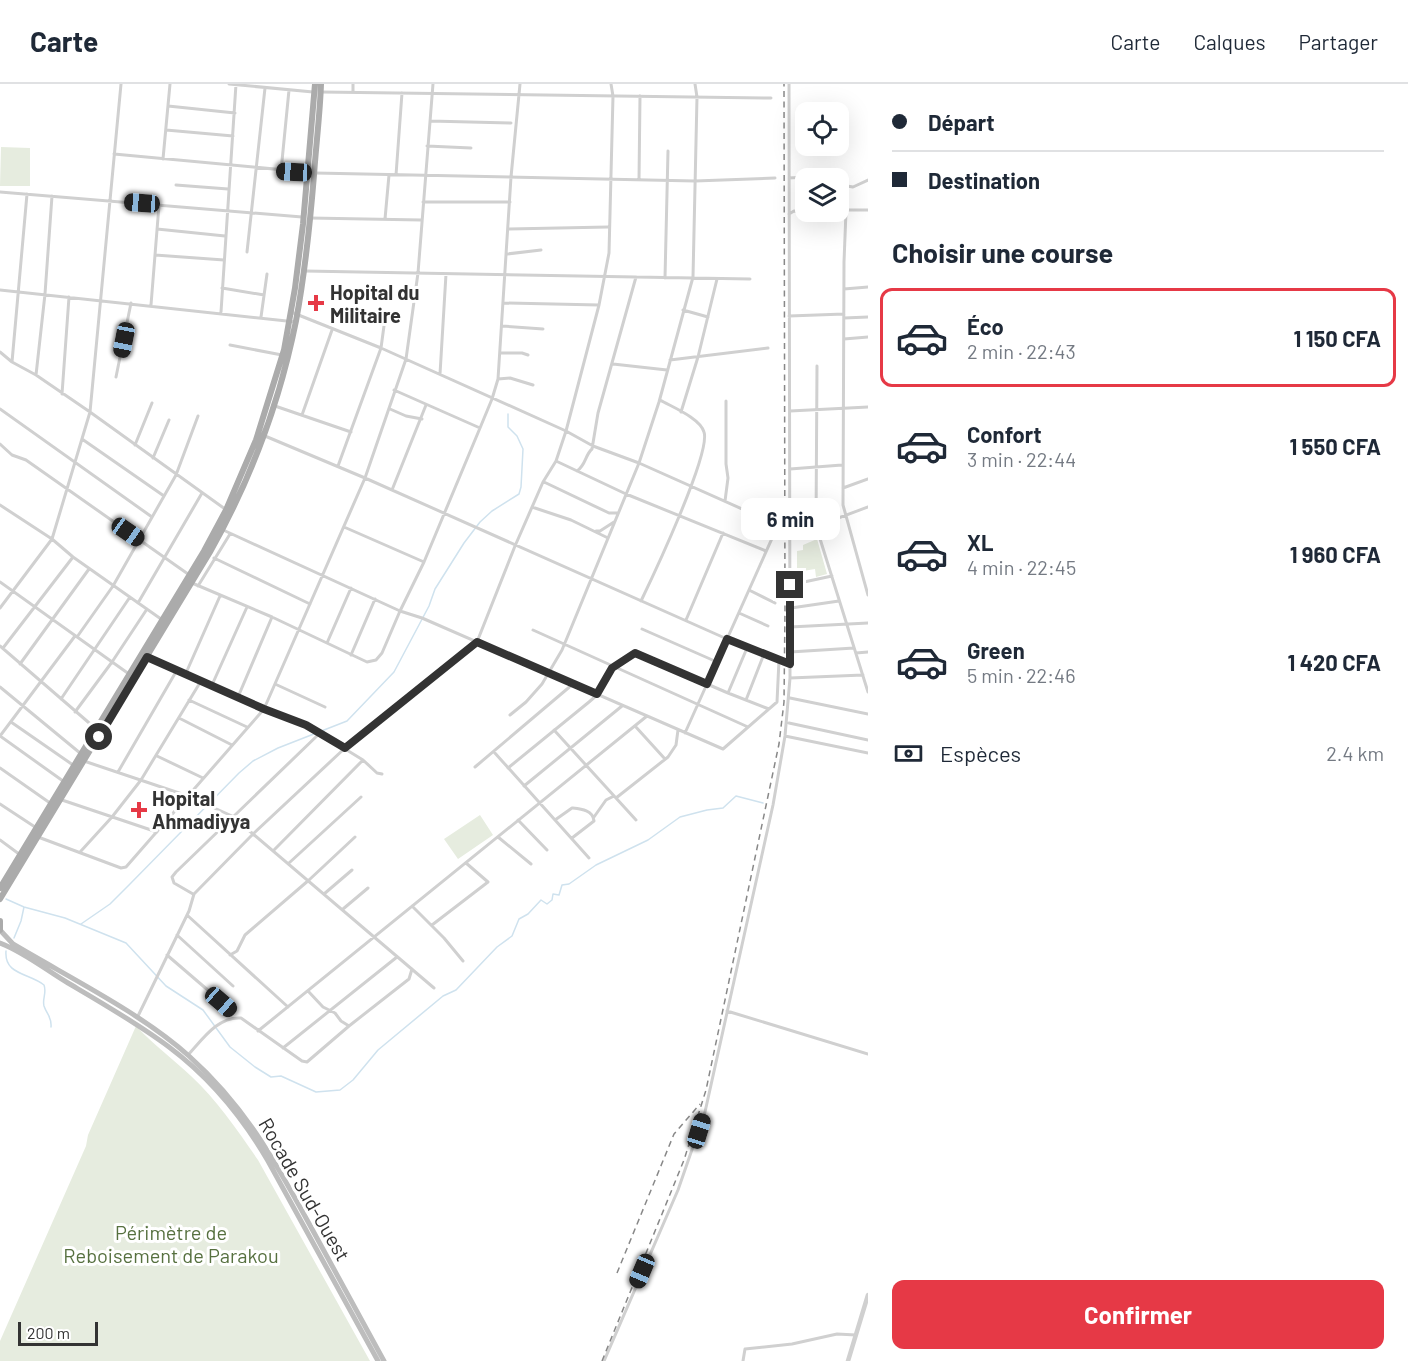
<!DOCTYPE html>
<html lang="fr">
<meta charset="utf-8">
<style>
:root{--surface:#fff;--page:#f6f6f7;--text:#1f2937;--muted:#747a83;--line:#e0e1e3;--accent:#e63946}
body{margin:0;font-family:Barlow,sans-serif;background:var(--page);color:var(--text);height:100vh;display:flex;flex-direction:column;font-size:22px;white-space:nowrap}
*{box-sizing:border-box;margin:0}
p{font-size:20px;color:var(--muted)}
.icon{flex:none;width:33px;height:33px;fill:none;stroke:currentColor;stroke-width:2;stroke-linecap:round;stroke-linejoin:round}
.map{position:relative;flex:1;overflow:hidden}
.sheet{display:flex;flex-direction:column;background:var(--surface);width:540px}
.sheet>*{flex:none}
.banner{display:grid;align-content:center;height:132px;padding:0 24px;background:var(--surface)}
.fabs{position:absolute;left:795px;top:18px;display:grid;gap:12px}
.fabs a{display:grid;place-items:center;width:54px;height:54px;border-radius:12px;background:var(--surface);box-shadow:0 6px 24px #0002;font-size:30px}
.scale{position:absolute;left:18px;bottom:15px;width:80px;box-sizing:border-box;padding-left:6px;border:3px solid #333;border-top:0;font-size:16px;line-height:21px;white-space:nowrap;color:#333;-webkit-text-stroke:4px #fff;paint-order:stroke}
.end{position:absolute;width:27px;height:27px;margin:-14px;border:8px solid #333;background:#fff;box-shadow:0 0 0 3px #fff}
.from{border-radius:50%}
.bubble{position:absolute;height:42px;border-radius:12px;background:var(--surface);box-shadow:0 6px 24px #0002;font-size:20px;font-weight:700;line-height:42px;text-align:center}
.car{position:absolute;width:18px;height:36px;margin:-18px -9px;border-radius:8px;box-shadow:0 0 4px 2px #0007;background:linear-gradient(#222 24%,#8ab4d8 0 40%,#222 0 76%,#8ab4d8 0 86%,#222 0)}
.banner b{display:flex;align-items:center;gap:21px;height:57px;font-size:22px}
.banner b+b{border-top:2px solid var(--line)}
.banner i{width:15px;height:15px;background:var(--text)}
ul{padding:0;list-style:none}
li{display:flex;align-items:center;gap:18px;height:99px;margin:0 12px 9px;padding:0 12px;border:3px solid transparent;border-radius:12px}
li div{flex:1}
li b{display:block;font-size:22px}
li em{font-style:normal;font-weight:700}
li.on{border-color:var(--accent)}
li>.icon{width:54px;height:54px;stroke-width:1.5}
h2{padding:0 24px;font-size:27px;line-height:72px}
.pay{display:flex;align-items:center;gap:15px;height:66px;padding:0 24px;font-size:22px}
.pay p{margin-inline-start:auto}
.action{display:flex;gap:12px;margin-top:auto;padding:12px 24px}
.action a{flex:1;height:69px;border-radius:12px;background:var(--accent);color:#fff;font-size:24px;font-weight:700;line-height:69px;text-align:center}
header{display:flex;align-items:center;gap:36px;box-sizing:border-box;height:84px;padding:0 30px;background:var(--surface);border-bottom:2px solid var(--line)}
header strong{font-size:28px}
nav{display:flex;gap:33px;margin-inline-start:auto;font-size:21px}
main{display:flex;flex:1;min-height:0}
.map>svg:first-child{display:block}
.green{fill:#e6ecdf}
.lines{fill:none;stroke-linecap:round;stroke-linejoin:round}
.stream{stroke:#cfe2ee;stroke-width:1.5}
.minor{stroke:#d0d0d0;stroke-width:3}
.tertiary{stroke:#d0d0d0;stroke-width:4.5}
.secondary{stroke:#bdbdbd;stroke-width:5}
.primary{stroke:#ababab;stroke-width:6}
.rail{stroke:#888;stroke-width:1.5;stroke-dasharray:6 4.5;stroke-linecap:butt}
.route{stroke:#333;stroke-width:8}
.poi-dot{fill:#e63946;stroke:#fff;stroke-width:2}
.labels{text-anchor:middle;dominant-baseline:central;stroke-width:6;stroke-linejoin:round;paint-order:stroke}
.poi-label{font-size:20px;font-weight:bold;fill:#333;stroke:#fff;text-anchor:start}
.street-label{font-size:20px;fill:#333;stroke:#fff}
.park-label{font-size:20px;fill:#56703f;stroke:#fff}
</style>
<header>
<strong>Carte</strong>
<nav><a>Carte</a><a>Calques</a><a>Partager</a></nav>
</header>
<main>
<div class="map">
<svg width="868" height="1277" viewBox="0 0 868 1277">
<rect width="100%" height="100%" fill="#fff"/>
<path class="green" d="M1 63 30 64V102H0Z
M817 455 827 490 816 493 815 485 797 488V467L803 466V461Z
M480 731 493 751 458 775 444 755Z
M136 942C154 961 173 975 191 992 217 1016 238 1047 258 1076L370 1277H0V1257L86 1062 88 1051Z"/>
<g class="lines">
<path class="stream" d="M6 815 24 823 65 834 126 859 166 902 203 926 230 963 255 983 271 993 281 992 316 1008 340 1006 353 996 378 966 443 912 456 906 497 863 512 852 519 835 528 830 541 816 547 820 552 816 553 810 559 811 562 801 569 800 596 781 648 756 680 733 707 726 723 724 736 712 763 719
M81 840 110 820 129 801 239 689 253 677 278 664 347 637 394 588 429 522 435 505 464 459 480 438 492 427 519 410 521 403 523 365 517 352 508 343V330
M14 854 21 837 24 823
M6 867C4 891 29 889 44 901 47 909 42 915 44 922 47 931 52 933 51 943"/>
<path class="minor" d="M229 0 313 8
M321 8 771 14
M353 8V0
M168 22 235 29
M430 37 511 39
M166 46 233 52
M427 62 471 64
M114 70 306 88
M163 75 170 0
M281 87 289 6
M315 89 695 97 775 94
M396 91 402 9
M789 94 840 91 844 93 847 102 844 178 843 421 868 511
M639 96 640 12
M176 101 228 105
M847 102 853 103 868 96
M0 108 302 133
M423 118H510
M838 126H868
M789 130 794 127 811 131 827 128
M310 134 421 136
M385 135 389 91
M157 145 225 152
M509 145 608 143
M247 168 265 4
M507 170 541 166
M155 171 224 176
M305 187 750 195
M665 194 668 67
M222 204 264 211
M844 205 868 203
M0 206 296 238
M503 219 599 221
M151 221 159 121
M683 226 708 233
M221 228 236 0
M291 228 381 264 566 347 593 362 639 379 778 441 685 649
M789 232 844 230
M261 233 267 190
M844 234 868 233
M502 242 543 245
M844 255 868 253
M230 261 282 271
M0 268 12 278 36 291 90 328 225 425
M500 269H522L528 271
M670 276 768 264
M12 278 27 110
M613 280 667 286
M817 282 816 442 868 608
M440 290 446 190
M36 291 45 210 52 112
M116 293 131 219
M498 295 510 294 533 301
M394 306 480 344 492 315 498 295 511 93 520 0
M62 310 69 213
M275 322 351 348
M0 325 152 433
M390 325 406 332 422 335
M790 327 868 323
M681 328 698 273 717 195
M302 331 332 246
M265 352 365 394 727 555 790 580
M82 355 164 412
M0 360 12 371 26 376 188 490
M135 361 152 319
M153 374 169 336
M556 377 626 410 766 467
M338 382 381 264 386 227
M790 385 842 381
M577 387C586 381 585 371 592 365L598 329 636 193
M544 398 609 429H618
M843 404 868 395
M392 406 426 321
M725 417 728 394 726 380V317
M0 421 52 455 73 473 161 535
M532 423 571 436 608 454
M344 443 424 478
M221 445 400 527 422 534 723 665 777 618 779 576
M596 447H600L614 438
M790 452 868 423
M214 474 310 520
M0 498 129 590
M192 499 272 533 367 578 376 576 382 569 400 527 424 478 480 344
M790 501 832 492
M198 502 230 450
M749 506 775 519
M641 517C654 490 711 369 704 348 700 334 672 323 660 316
M138 519 202 409
M0 524 52 455 90 328 121 0
M791 524 839 517
M739 529 768 542
M686 536 723 449
M790 543 868 539
M642 545 717 578
M533 546 748 643
M77 553 113 502 176 391 198 332
M327 559 351 504
M0 562 95 644
M3 564 73 473
M790 568 854 564
M856 569 868 568
M351 571 375 515
M147 573 264 625 306 641 363 676 377 689 382 690
M20 580 89 485
M186 589 220 512
M790 594 863 591
M275 600 325 623
M212 601 247 523
M0 603 80 669
M728 609 747 564
M238 613 272 533
M790 614 868 630
M61 615 130 513
M189 616 247 643
M746 616 764 570
M75 628 112 578 147 525
M510 631 526 618 542 600 562 566 639 379 659 318 693 193 697 13 695 0
M179 634 232 661
M11 638 73 681
M789 639 868 656
M635 642 665 675
M554 646 636 736
M0 652 75 552
M0 652 63 697
M785 652 868 669
M494 668 589 774
M157 672 203 694
M84 677 188 712 232 732 434 904
M475 683 573 600
M0 684 50 719
M508 684 589 618 597 611 612 584 635 569 728 609 769 625
M118 688 177 586
M524 702 622 622
M616 714 668 673 676 661 678 646
M62 716 157 748
M0 720 35 743
M594 733 606 716 614 712
M518 736 547 766
M555 736 572 724C581 725 593 726 594 737L572 754
M38 753 121 784 126 783 264 625 365 394 406 275 418 189 433 0
M498 753 531 780
M0 756 19 770
M274 766 363 676
M81 767 112 733 141 696 201 597
M289 779 361 713
M193 810 174 799 172 793 176 788 320 649
M324 810 352 786
M412 822 444 854 463 877
M343 825 368 804
M187 831 288 923
M432 841 488 798 466 779
M177 851 233 902
M167 871 231 926
M230 871 237 867 245 851 309 796 355 753
M308 907 323 923 335 929 341 937 349 942
M727 927 868 970
M138 932 189 827 194 810 253 750 345 664 477 558 515 462 543 398 556 377 566 347 599 221 609 169 613 12 611 0
M258 947 647 632
M283 964 397 873
M188 971C202 956 218 932 241 934L302 977 307 978 349 942 409 895 412 885
M604 1277 678 1106 705 1028 773 721 785 652 790 594 789 0
M743 1277 745 1265 792 1260 837 1250 856 1251"/>
<path class="tertiary" d="M848 1277 868 1211"/>
<path class="secondary" d="M0 846 13 860C70 894 141 929 189 972 247 1024 276 1079 312 1145 336 1189 360 1233 384 1277
M0 859C24 868 46 886 68 899 102 919 137 939 169 963 209 993 243 1034 268 1077L378 1277"/>
<path class="primary" d="M0 804 204 467 226 426 256 356 284 266 295 204 303 140 315 0
M0 815 210 468C250 397 280 317 296 237 305 189 310 140 314 91 316 61 320 30 321 0
M0 837V846"/>
<path class="rail" d="M617 1189 674 1050 700 1020
M602 1277 684 1076 706 1006 779 660 784 618 785 525 784 0"/>
</g>
<g class="lines">
<path class="route" d="M99 653 147 573 264 625 306 641 345 664 477 558 597 610 612 584 635 569 707 600 727 555 790 580V501"/>
</g>
<g class="poi-dot">
<path d="M313 210h6v6h6v6h-6v6h-6v-6h-6v-6h6z"/>
<path d="M136 717h6v6h6v6h-6v6h-6v-6h-6v-6h6z"/>
</g>
<g class="labels">
<g class="poi-label">
<text x="330" y="208">Hopital du<tspan x="330" dy="23">Militaire</tspan></text>
<text x="152" y="714">Hopital<tspan x="152" dy="23">Ahmadiyya</tspan></text>
</g>
<g class="street-label">
<text transform="translate(305 1105) rotate(60)">Rocade Sud-Ouest</text>
</g>
<g class="park-label">
<text x="171" y="1148">Périmètre de<tspan x="171" dy="23">Reboisement de Parakou</tspan></text>
</g>
</g>
</svg>
<div class="fabs">
<a><svg class="icon" aria-label="locate" viewBox="0 0 24 24"><circle cx="12" cy="12" r="6"/><path d="M12 2v4M12 18v4M2 12h4M18 12h4"/></svg></a>
<a><svg class="icon" aria-label="layers" viewBox="0 0 24 24"><path d="M12 4l9 5-9 5-9-5zM3 14l9 5 9-5"/></svg></a>
</div>
<div class="scale">200 m</div>
<i class="end from" style="left:99px;top:653px"></i>
<i class="end" style="left:790px;top:501px"></i>
<div class="bubble" style="left:741px;top:414px;width:99px">6 min</div>
<i class="car" style="left:294px;top:88px;rotate:273deg"></i>
<i class="car" style="left:142px;top:119px;rotate:274deg"></i>
<i class="car" style="left:124px;top:256px;rotate:191deg"></i>
<i class="car" style="left:128px;top:448px;rotate:125deg"></i>
<i class="car" style="left:221px;top:918px;rotate:131deg"></i>
<i class="car" style="left:699px;top:1047px;rotate:17deg"></i>
<i class="car" style="left:642px;top:1187px;rotate:203deg"></i>
</div>
<section class="sheet">
<div class="banner">
<b><i class="from"></i>Départ</b>
<b><i></i>Destination</b>
</div>
<h2>Choisir une course</h2>
<ul>
<li class="on"><svg class="icon" aria-label="car" viewBox="0 0 24 24"><path d="M5 17H2v-5l4-1 3-4h7l3 4 3 1v5h-3M9 17h6M6 11h13"/><circle cx="7" cy="17" r="2"/><circle cx="17" cy="17" r="2"/></svg><div><b>Éco</b><p>2 min · 22:43</p></div><em>1 150 CFA</em></li>
<li><svg class="icon" aria-label="car" viewBox="0 0 24 24"><path d="M5 17H2v-5l4-1 3-4h7l3 4 3 1v5h-3M9 17h6M6 11h13"/><circle cx="7" cy="17" r="2"/><circle cx="17" cy="17" r="2"/></svg><div><b>Confort</b><p>3 min · 22:44</p></div><em>1 550 CFA</em></li>
<li><svg class="icon" aria-label="car" viewBox="0 0 24 24"><path d="M5 17H2v-5l4-1 3-4h7l3 4 3 1v5h-3M9 17h6M6 11h13"/><circle cx="7" cy="17" r="2"/><circle cx="17" cy="17" r="2"/></svg><div><b>XL</b><p>4 min · 22:45</p></div><em>1 960 CFA</em></li>
<li><svg class="icon" aria-label="car" viewBox="0 0 24 24"><path d="M5 17H2v-5l4-1 3-4h7l3 4 3 1v5h-3M9 17h6M6 11h13"/><circle cx="7" cy="17" r="2"/><circle cx="17" cy="17" r="2"/></svg><div><b>Green</b><p>5 min · 22:46</p></div><em>1 420 CFA</em></li>
</ul>
<div class="pay"><svg class="icon" aria-label="cash" viewBox="0 0 24 24"><path d="M3 7h18v10H3z"/><circle cx="12" cy="12" r="2"/></svg>Espèces<p>2.4 km</p></div>
<div class="action"><a>Confirmer</a></div>
</section>
</main>
